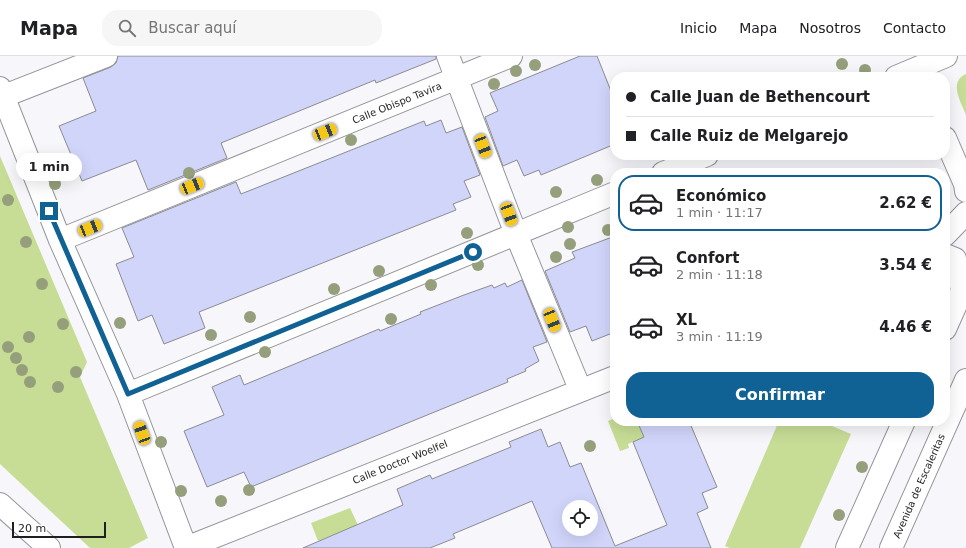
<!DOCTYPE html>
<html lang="es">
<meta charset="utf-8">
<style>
:root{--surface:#fff;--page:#f6f6f6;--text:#202124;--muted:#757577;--line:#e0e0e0;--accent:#116294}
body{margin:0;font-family:"DejaVu Sans",sans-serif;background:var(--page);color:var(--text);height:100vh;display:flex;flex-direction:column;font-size:15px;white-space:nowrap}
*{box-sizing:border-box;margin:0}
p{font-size:13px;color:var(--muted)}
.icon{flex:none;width:22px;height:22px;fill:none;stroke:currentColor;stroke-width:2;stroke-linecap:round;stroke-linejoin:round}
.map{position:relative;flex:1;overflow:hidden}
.sheet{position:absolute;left:610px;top:112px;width:340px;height:258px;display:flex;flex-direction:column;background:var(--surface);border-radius:16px;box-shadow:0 4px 16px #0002}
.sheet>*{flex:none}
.hud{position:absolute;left:610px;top:16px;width:340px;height:88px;border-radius:16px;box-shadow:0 4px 16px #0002;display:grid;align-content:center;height:88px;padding:0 16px;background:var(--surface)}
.fabs{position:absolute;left:562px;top:444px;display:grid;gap:8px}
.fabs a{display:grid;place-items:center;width:36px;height:36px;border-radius:50%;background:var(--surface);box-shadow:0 4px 16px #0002;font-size:20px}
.scale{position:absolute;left:12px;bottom:10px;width:94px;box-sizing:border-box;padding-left:4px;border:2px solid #1f1f21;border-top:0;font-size:11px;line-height:14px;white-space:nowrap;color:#1f1f21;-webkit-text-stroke:3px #fff;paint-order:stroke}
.end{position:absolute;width:18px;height:18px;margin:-9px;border:5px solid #116294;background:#fff;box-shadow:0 0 0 2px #fff}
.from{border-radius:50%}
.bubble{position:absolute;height:28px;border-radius:14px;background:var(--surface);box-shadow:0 4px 16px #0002;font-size:13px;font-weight:700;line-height:28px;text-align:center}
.car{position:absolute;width:12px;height:24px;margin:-12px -6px;border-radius:5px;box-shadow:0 0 3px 1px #0007;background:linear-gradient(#f5c518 24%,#345 0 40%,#f5c518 0 76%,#345 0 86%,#f5c518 0)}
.hud b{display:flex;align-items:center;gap:14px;height:38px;font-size:15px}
.hud b+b{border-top:1px solid var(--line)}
.hud i{width:10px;height:10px;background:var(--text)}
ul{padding:7px 0 0;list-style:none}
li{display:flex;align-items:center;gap:12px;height:56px;margin:0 8px 6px;padding:0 8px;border:2px solid transparent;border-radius:16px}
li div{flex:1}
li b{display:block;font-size:15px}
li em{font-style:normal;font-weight:700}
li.current{border-color:var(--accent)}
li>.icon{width:36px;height:36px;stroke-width:1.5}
.primary-button{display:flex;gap:8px;margin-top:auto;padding:8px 16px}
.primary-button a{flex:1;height:46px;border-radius:16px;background:var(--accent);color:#fff;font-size:16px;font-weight:700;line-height:46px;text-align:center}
header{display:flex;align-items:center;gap:24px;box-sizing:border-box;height:56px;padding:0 20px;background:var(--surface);border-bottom:1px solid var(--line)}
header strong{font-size:19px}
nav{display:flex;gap:22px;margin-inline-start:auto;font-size:14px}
.search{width:280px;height:36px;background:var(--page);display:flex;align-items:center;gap:10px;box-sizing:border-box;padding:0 14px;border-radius:16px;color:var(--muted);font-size:15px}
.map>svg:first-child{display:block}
.green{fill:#c7dd96}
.building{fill:#d1d5fa;stroke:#8b8b90;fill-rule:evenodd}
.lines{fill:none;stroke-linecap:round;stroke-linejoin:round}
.street-casing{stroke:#95969a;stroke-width:24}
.secondary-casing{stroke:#95969a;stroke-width:24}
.street{stroke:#fff;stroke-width:22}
.secondary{stroke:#fff;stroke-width:22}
.tree{fill:#969f7b}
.route{stroke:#116294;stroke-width:5}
.labels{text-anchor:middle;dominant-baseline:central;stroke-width:3;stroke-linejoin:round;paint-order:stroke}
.street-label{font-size:10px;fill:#1f1f21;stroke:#fff}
</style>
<header>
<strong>Mapa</strong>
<div class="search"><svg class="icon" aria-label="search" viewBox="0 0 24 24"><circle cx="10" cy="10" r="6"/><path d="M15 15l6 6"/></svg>Buscar aquí</div>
<nav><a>Inicio</a><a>Mapa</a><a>Nosotros</a><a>Contacto</a></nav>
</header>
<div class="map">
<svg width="966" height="492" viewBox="0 0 966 492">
<rect width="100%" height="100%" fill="#f6f6fb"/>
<path class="green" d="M966 18V59C961 46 948 26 966 18Z
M0 100 87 306 80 321 148 482 129 492H90L0 408Z
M615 362V365H637L644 381 628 388 629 392 620 395 608 365Z
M779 365H820L851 378 800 492H730L725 490Z
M350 452 358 469 318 485 311 467Z"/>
<path class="building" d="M118 0H436V3L376 27 375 24 221 87 227 102 148 134 136 104 82 125 59 70 96 55 83 22 111 11 116 7Z
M580 0H597L615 45V88L541 119 539 114 524 120 517 104 503 110 485 61 498 55 490 37Z
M441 64 446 77 462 71 480 119 464 125 471 141 453 148 456 154 199 256 205 272 164 288 152 259 138 265 116 208 134 201 122 172 236 126 241 138 424 65 426 70Z
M615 180V276L592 285 586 270 570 276 545 215 575 202 572 196Z
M522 224 547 286 533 291 539 305 525 313 526 315 507 323 508 326 251 431 244 416 207 431 184 375 224 359 212 331 240 319 244 329 379 273 380 275 421 258 420 256 464 239 492 229 494 232 505 227 507 231Z
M637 365H689L717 431 702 437 708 452 697 457 711 492H552L532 445 453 478 455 482 430 492H303L403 449 397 433 430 419 432 423 511 391 509 386 541 373 548 391 560 386 570 411 581 407 615 490 667 469 633 386 644 381ZM569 451H591V473H569Z"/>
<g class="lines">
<defs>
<path id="street" d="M448 0 516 178 580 333
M896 21 946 0
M0 32 60 184 128 338 186 492
M4 40 106 0
M945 82 965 128 966 135
M663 117 707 99
M945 179 966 157
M60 184 511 0
M945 199 955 203 962 234
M128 338 615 137
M0 448 49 492
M186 492 615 321"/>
<path id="secondary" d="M945 273 966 226
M847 492 904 365
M891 492 966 324"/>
</defs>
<use href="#street" class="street-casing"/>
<use href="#secondary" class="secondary-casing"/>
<use href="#street" class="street"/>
<use href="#secondary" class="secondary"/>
</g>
<g class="tree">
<circle cx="842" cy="8" r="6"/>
<circle cx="535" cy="9" r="6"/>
<circle cx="865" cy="14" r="6"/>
<circle cx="516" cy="15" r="6"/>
<circle cx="494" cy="28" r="6"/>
<circle cx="351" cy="84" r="6"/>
<circle cx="189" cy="117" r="6"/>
<circle cx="597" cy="124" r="6"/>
<circle cx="55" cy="128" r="6"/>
<circle cx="556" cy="136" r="6"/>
<circle cx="8" cy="144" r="6"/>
<circle cx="568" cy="171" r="6"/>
<circle cx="608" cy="174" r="6"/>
<circle cx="467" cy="177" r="6"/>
<circle cx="26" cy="186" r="6"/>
<circle cx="570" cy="188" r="6"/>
<circle cx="556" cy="201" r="6"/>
<circle cx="478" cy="209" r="6"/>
<circle cx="379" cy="215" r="6"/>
<circle cx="42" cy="228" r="6"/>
<circle cx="431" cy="229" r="6"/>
<circle cx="334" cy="233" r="6"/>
<circle cx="250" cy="261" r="6"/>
<circle cx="391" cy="263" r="6"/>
<circle cx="120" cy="267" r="6"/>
<circle cx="63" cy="268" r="6"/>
<circle cx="211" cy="279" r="6"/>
<circle cx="29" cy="281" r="6"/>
<circle cx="8" cy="291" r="6"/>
<circle cx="265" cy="296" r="6"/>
<circle cx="16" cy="302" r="6"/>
<circle cx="22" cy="314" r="6"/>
<circle cx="76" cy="316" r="6"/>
<circle cx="30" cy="326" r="6"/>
<circle cx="58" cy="331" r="6"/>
<circle cx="161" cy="386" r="6"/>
<circle cx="590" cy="390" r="6"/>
<circle cx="862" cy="411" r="6"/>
<circle cx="249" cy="434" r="6"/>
<circle cx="181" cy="435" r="6"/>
<circle cx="221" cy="445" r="6"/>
<circle cx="839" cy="459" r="6"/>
</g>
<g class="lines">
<path class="route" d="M49 155 128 338 473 196"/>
</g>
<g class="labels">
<g class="street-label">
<text transform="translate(397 47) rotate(-22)">Calle Obispo Tavira</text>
<text transform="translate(400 406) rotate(-22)">Calle Doctor Woelfel</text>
<text transform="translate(919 430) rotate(-66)">Avenida de Escaleritas</text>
</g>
</g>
</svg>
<div class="fabs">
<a><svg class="icon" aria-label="locate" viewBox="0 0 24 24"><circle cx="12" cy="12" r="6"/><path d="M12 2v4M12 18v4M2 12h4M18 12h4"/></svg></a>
</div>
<div class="scale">20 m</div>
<i class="end from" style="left:473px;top:196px"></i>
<i class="end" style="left:49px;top:155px"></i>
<div class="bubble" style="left:16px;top:97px;width:66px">1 min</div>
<i class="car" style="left:325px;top:76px;rotate:68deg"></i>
<i class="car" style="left:483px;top:90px;rotate:159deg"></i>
<i class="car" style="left:192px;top:130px;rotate:68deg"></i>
<i class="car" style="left:509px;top:158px;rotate:160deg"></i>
<i class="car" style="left:90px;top:172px;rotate:68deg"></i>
<i class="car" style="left:552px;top:264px;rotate:158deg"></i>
<i class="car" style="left:142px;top:377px;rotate:340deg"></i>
<div class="hud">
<b><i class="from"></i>Calle Juan de Bethencourt</b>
<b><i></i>Calle Ruiz de Melgarejo</b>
</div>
<section class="sheet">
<ul>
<li class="current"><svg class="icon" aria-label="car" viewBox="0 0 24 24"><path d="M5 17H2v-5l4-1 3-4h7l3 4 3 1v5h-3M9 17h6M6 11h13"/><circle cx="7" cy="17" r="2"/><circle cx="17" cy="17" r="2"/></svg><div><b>Económico</b><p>1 min · 11:17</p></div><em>2.62 €</em></li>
<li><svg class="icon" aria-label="car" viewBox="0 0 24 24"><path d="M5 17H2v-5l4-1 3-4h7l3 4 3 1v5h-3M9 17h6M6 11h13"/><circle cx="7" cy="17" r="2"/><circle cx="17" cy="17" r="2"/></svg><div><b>Confort</b><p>2 min · 11:18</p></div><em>3.54 €</em></li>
<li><svg class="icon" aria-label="car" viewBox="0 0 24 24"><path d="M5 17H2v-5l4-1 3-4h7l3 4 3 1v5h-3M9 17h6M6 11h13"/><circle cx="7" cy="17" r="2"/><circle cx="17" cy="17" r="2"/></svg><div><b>XL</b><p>3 min · 11:19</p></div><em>4.46 €</em></li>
</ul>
<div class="primary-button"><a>Confirmar</a></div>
</section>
</div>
